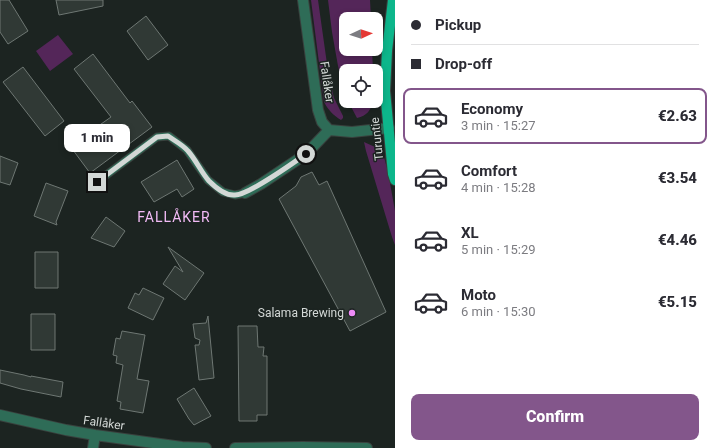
<!DOCTYPE html>
<meta charset="utf-8">
<style>
:root{--surface:#fff;--page:#f7f7f7;--text:#2b2b33;--muted:#7c7c81;--line:#e1e1e2;--accent:#83568b}
body{margin:0;font-family:Roboto,sans-serif;background:var(--page);color:var(--text);height:100vh;display:flex;flex-direction:column;font-size:15px;white-space:nowrap}
*{box-sizing:border-box;margin:0}
p{font-size:13px;color:var(--muted)}
.icon{flex:none;width:22px;height:22px;fill:none;stroke:currentColor;stroke-width:2;stroke-linecap:round;stroke-linejoin:round}
.map{position:relative;flex:1;overflow:hidden}
.details{display:flex;flex-direction:column;background:var(--surface);width:320px}
.details>*{flex:none}
.hud{display:grid;align-content:center;height:88px;padding:0 16px;background:var(--surface)}
.needle{width:26px;rotate:87deg}
.controls{position:absolute;left:339px;top:12px;display:grid;gap:8px}
.controls a{display:grid;place-items:center;width:44px;height:44px;border-radius:8px;background:var(--surface);box-shadow:0 2px 6px #0003;font-size:20px}
.end{position:absolute;width:18px;height:18px;margin:-9px;border:5px solid #d3d8d6;background:#111;box-shadow:0 0 0 2px #111}
.from{border-radius:50%}
.bubble{position:absolute;height:28px;border-radius:8px;background:var(--surface);box-shadow:0 2px 6px #0003;font-size:13px;font-weight:800;line-height:28px;text-align:center}
.hud b{display:flex;align-items:center;gap:14px;height:38px;font-size:15px}
.hud b+b{border-top:1px solid var(--line)}
.hud i{width:10px;height:10px;background:var(--text)}
ul{padding:0;list-style:none}
li{display:flex;align-items:center;gap:12px;height:56px;margin:0 8px 6px;padding:0 8px;border:2px solid transparent;border-radius:8px}
li div{flex:1}
li b{display:block;font-size:15px}
li em{font-style:normal;font-weight:800}
li.on{border-color:var(--accent)}
li>.icon{width:36px;height:36px;stroke-width:1.5}
.cta{display:flex;gap:8px;margin-top:auto;padding:8px 16px}
.cta a{flex:1;height:46px;border-radius:8px;background:var(--accent);color:#fff;font-size:16px;font-weight:800;line-height:46px;text-align:center}
main{display:flex;flex:1;min-height:0}
.map>svg:first-child{display:block}
.green{fill:#542659}
.building{fill:#303935;stroke:#6e7773}
.lines{fill:none;stroke-linecap:round;stroke-linejoin:round}
.lane-casing{stroke:#39413e;stroke-width:9}
.street-casing{stroke:#39413e;stroke-width:12}
.primary-casing{stroke:#39413e;stroke-width:12}
.lane{stroke:#2e6c57;stroke-width:7}
.street{stroke:#2e6c57;stroke-width:10}
.primary{stroke:#0db68b;stroke-width:10}
.route{stroke:#d3d8d6;stroke-width:5}
.poi-dot{fill:#ee8bf7;stroke:#1c2421;stroke-width:1.5}
.labels{text-anchor:middle;dominant-baseline:central;stroke-width:3;stroke-linejoin:round;paint-order:stroke}
.street-label{font-size:12px;fill:#d3d8d6;stroke:#1c2421}
.poi-label{font-size:12px;fill:#d3d8d6;stroke:#1c2421;text-anchor:end}
.quarter-label{font-size:14px;letter-spacing:1px;fill:#f2bbf6;stroke:#1c2421}
</style>
<main>
<div class="map">
<svg width="395" height="448" viewBox="0 0 395 448">
<rect width="100%" height="100%" fill="#1c2421"/>
<path class="green" d="M311 0H318L328 71 334 98 343 116V118L341 120C333 115 329 111 324 102Z
M328 0H370L371 19H346V49H372L373 71H346V97L338 66 332 32Z
M58 35 73 54 50 71 36 51Z
M348 101H373C371 110 367 116 357 118Z
M364 142 375 147 384 157 388 172 395 211V245L392 237 366 151Z"/>
<path class="building" d="M0 0H9L28 31 8 44 0 32Z
M56 0H103V6L59 15Z
M146 16 168 45 148 60 127 31Z
M93 54 130 103 132 101 152 127 90 173 70 146 111 117 74 69Z
M23 67 64 121 45 136 3 82Z
M0 156 18 163 10 185 0 182Z
M177 160 194 189 182 197 177 189 154 202 141 182Z
M312 172 319 185 327 181 386 312 350 331 279 199 296 186 301 177Z
M46 183 68 191 56 222 57 225 34 216Z
M106 217 125 231 114 247 91 238Z
M168 247 204 273 185 300 163 284 175 266 183 272Z
M35 252H58V288H35Z
M143 288 164 298 153 320 128 308 135 293 139 295Z
M31 314H55V350H31Z
M208 316 214 378 199 380 195 345H199L200 340 195 338 193 324 206 323Z
M238 326H257L258 347H264L263 356H267V415H257V421H239Z
M122 331 145 335 137 379 149 381 143 413 120 409 121 402 117 401 123 365 116 363 117 356 113 355 116 338 120 339Z
M0 370 24 375 31 377V376L63 382 61 397 21 389 0 383Z
M194 388 211 416 194 425 189 419 177 399Z"/>
<g class="lines">
<defs>
<path id="lane" d="M97 182 157 137 169 136 187 150 208 180 223 192 235 195 245 193"/>
<path id="street" d="M303 0 318 110 322 122 329 130 352 132 389 128
M245 193 261 184 306 154 329 130
M0 415 66 430 95 435 182 447 206 448
M93 448 95 435
M235 448 303 447 367 448"/>
<path id="primary" d="M393 0 387 51 385 91 393 174 395 180"/>
</defs>
<use href="#lane" class="lane-casing"/>
<use href="#street" class="street-casing"/>
<use href="#primary" class="primary-casing"/>
<use href="#lane" class="lane"/>
<use href="#street" class="street"/>
<use href="#primary" class="primary"/>
</g>
<g class="lines">
<path class="route" d="M97 182 157 137 168 136C175 141 183 145 188 151 196 160 201 172 209 181 216 188 225 196 235 195 249 195 293 163 306 154"/>
</g>
<circle class="poi-dot" cx="352" cy="313" r="4"/>
<g class="labels">
<g class="street-label">
<text transform="translate(327 82) rotate(82)">Fallåker</text>
<text transform="translate(377 139) rotate(-96)">Turuntie</text>
<text transform="translate(104 423) rotate(8)">Fallåker</text>
</g>
<g class="poi-label">
<text x="344" y="313">Salama Brewing</text>
</g>
<g class="quarter-label">
<text x="174" y="217">FALLÅKER</text>
</g>
</g>
</svg>
<div class="controls">
<a><svg class="needle" viewBox="-14 -14 28 28"><path d="M0-13l5 13h-10z" fill="#e53935"/><path d="M0 13l5-13h-10z" fill="#7c7c81"/></svg></a>
<a><svg class="icon" aria-label="locate" viewBox="0 0 24 24"><circle cx="12" cy="12" r="6"/><path d="M12 2v4M12 18v4M2 12h4M18 12h4"/></svg></a>
</div>
<i class="end from" style="left:306px;top:154px"></i>
<i class="end" style="left:97px;top:182px"></i>
<div class="bubble" style="left:64px;top:124px;width:66px">1 min</div>
</div>
<section class="details">
<div class="hud">
<b><i class="from"></i>Pickup</b>
<b><i></i>Drop-off</b>
</div>
<ul>
<li class="on"><svg class="icon" aria-label="car" viewBox="0 0 24 24"><path d="M5 17H2v-5l4-1 3-4h7l3 4 3 1v5h-3M9 17h6M6 11h13"/><circle cx="7" cy="17" r="2"/><circle cx="17" cy="17" r="2"/></svg><div><b>Economy</b><p>3 min · 15:27</p></div><em>€2.63</em></li>
<li><svg class="icon" aria-label="car" viewBox="0 0 24 24"><path d="M5 17H2v-5l4-1 3-4h7l3 4 3 1v5h-3M9 17h6M6 11h13"/><circle cx="7" cy="17" r="2"/><circle cx="17" cy="17" r="2"/></svg><div><b>Comfort</b><p>4 min · 15:28</p></div><em>€3.54</em></li>
<li><svg class="icon" aria-label="car" viewBox="0 0 24 24"><path d="M5 17H2v-5l4-1 3-4h7l3 4 3 1v5h-3M9 17h6M6 11h13"/><circle cx="7" cy="17" r="2"/><circle cx="17" cy="17" r="2"/></svg><div><b>XL</b><p>5 min · 15:29</p></div><em>€4.46</em></li>
<li><svg class="icon" aria-label="car" viewBox="0 0 24 24"><path d="M5 17H2v-5l4-1 3-4h7l3 4 3 1v5h-3M9 17h6M6 11h13"/><circle cx="7" cy="17" r="2"/><circle cx="17" cy="17" r="2"/></svg><div><b>Moto</b><p>6 min · 15:30</p></div><em>€5.15</em></li>
</ul>
<div class="cta"><a>Confirm</a></div>
</section>
</main>
